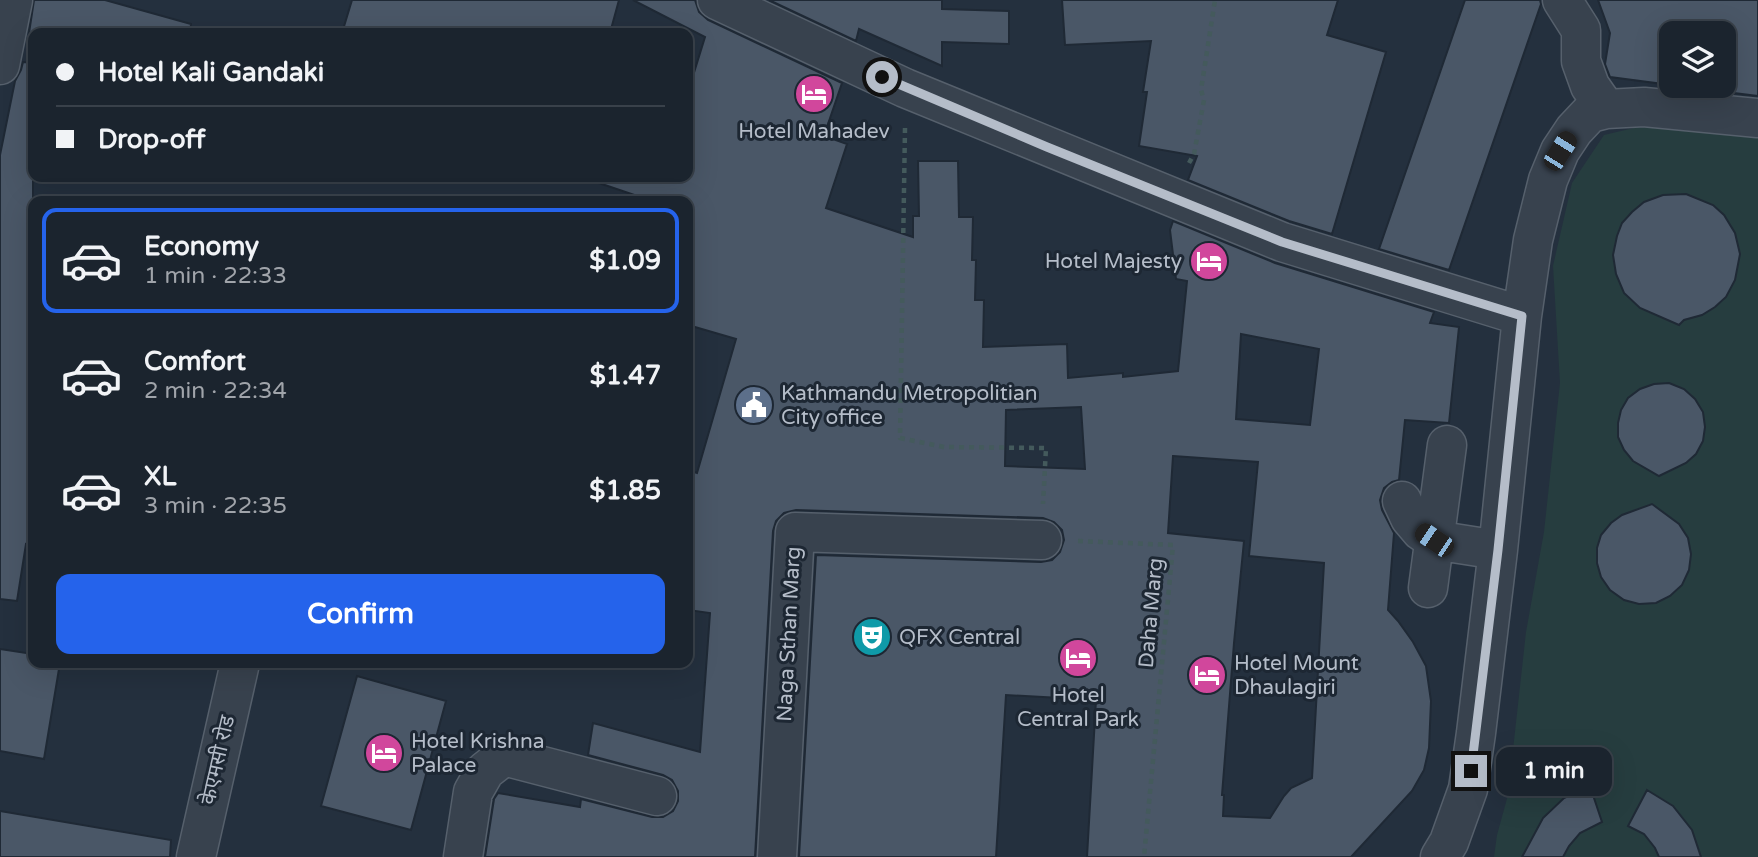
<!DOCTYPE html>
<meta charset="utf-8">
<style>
:root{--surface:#1b242e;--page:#242c36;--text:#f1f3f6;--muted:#a0a4aa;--line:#39414a;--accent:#2563eb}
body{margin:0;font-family:"Varela Round","Noto Sans Devanagari",sans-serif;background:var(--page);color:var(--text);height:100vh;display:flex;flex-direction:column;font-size:26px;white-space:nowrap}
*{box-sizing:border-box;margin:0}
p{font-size:23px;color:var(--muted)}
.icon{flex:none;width:38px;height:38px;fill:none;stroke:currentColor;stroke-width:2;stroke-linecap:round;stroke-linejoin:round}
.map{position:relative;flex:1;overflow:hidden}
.panel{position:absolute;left:28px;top:196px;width:665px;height:472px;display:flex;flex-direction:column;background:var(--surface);border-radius:14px;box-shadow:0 7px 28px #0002,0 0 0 2px var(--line)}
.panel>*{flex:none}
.top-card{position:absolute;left:28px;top:28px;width:665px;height:154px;border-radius:14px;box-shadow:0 7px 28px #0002,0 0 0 2px var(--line);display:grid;align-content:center;height:154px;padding:0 28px;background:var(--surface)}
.fabs{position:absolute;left:1659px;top:21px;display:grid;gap:14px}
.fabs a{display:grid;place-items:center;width:77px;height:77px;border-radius:14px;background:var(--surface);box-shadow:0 7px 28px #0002,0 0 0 2px var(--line);font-size:35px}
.end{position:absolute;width:32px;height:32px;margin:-16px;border:9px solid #b5bdc9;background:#111;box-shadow:0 0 0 4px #111}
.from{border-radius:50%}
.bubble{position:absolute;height:49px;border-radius:14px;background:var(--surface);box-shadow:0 7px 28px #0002,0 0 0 2px var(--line);font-size:23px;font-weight:800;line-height:49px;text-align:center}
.car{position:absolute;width:21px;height:42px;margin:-21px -10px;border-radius:9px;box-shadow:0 0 5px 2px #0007;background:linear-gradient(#222 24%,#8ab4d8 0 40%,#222 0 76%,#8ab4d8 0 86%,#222 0)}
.top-card b{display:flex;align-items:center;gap:24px;height:66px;font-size:26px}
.top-card b+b{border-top:2px solid var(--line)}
.top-card i{width:18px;height:18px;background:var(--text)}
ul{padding:12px 0 0;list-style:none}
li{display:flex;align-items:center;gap:21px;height:105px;margin:0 14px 10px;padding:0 14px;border:4px solid transparent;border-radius:14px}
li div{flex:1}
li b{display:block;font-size:26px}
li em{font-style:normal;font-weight:800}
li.current{border-color:var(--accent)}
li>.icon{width:63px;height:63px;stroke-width:1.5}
.primary-button{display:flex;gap:14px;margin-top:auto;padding:14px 28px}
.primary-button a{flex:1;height:80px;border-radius:14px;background:var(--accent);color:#fff;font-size:28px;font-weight:800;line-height:80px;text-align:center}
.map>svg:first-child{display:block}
.green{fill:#263d3f}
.building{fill:#4a5767;stroke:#1f2935;stroke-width:2;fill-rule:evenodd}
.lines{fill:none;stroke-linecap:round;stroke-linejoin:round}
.minor-casing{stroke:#56606c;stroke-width:41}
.path{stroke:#445a5c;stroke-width:4.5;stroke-dasharray:5 5;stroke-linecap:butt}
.minor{stroke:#38424e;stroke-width:38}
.route{stroke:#b5bdc9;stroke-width:9}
.labels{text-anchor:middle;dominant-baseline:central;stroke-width:6;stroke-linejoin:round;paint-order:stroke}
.poi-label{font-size:21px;fill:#b5bdc9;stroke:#1d2733;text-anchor:start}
.street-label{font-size:21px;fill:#b5bdc9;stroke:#1d2733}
</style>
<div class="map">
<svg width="1758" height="857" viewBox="0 0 1758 857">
<rect width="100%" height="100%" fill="#24303e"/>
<path class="green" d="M1638 127 1719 130 1758 136V857H1494L1497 835 1508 795 1526 632 1544 532 1560 383 1553 266 1572 183 1604 135Z"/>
<path class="building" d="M34 0H105L191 24 190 33H29Z
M352 0H619L610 33H342Z
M633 0H695L699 12 708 20 842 83 824 136 847 144 826 208 913 237V216H919L918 161H958L959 217H973L972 260H976L975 300H984L983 347 1067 344 1068 378 1123 373V377L1178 371 1187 281 1176 279 1170 230 1173 221 1275 263 1434 312 1430 323 1459 327 1449 423 1405 420 1399 480 1392 482 1384 488 1380 500 1382 510 1394 533 1388 610 1398 621 1413 642 1426 666 1431 701 1429 748 1424 770 1412 791 1351 857H1087L1096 700 1006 695 996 857H799L816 555 1041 562 1052 560 1060 552 1064 540 1062 530 1054 522 1043 518 796 510 784 513 776 521 773 531 755 857H485L494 799 498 793 580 807 581 799 652 817H663L673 811 678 801V791L672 780 663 775 588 755 593 723 700 752 710 613 688 610V470L697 473 736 339 688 325V201H652L596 182 597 177H688V92L705 37ZM1241 334 1319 349 1310 425 1236 419ZM1081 407 1085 469 1005 466 1006 410ZM1173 456 1258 462 1249 556 1324 563 1312 778 1291 788 1284 796 1270 818 1223 816 1224 795H1222L1234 643 1244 541 1168 533Z
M769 0H942V9L1009 11V44L942 42V66L859 29 856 41Z
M1062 0H1338L1327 35 1386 52 1332 234 1289 221 1188 180 1197 156 1139 146 1147 92H1143L1151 41 1065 45Z
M1465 0H1540L1541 4 1449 270 1379 249Z
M1598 0H1758V96L1678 86H1724V33H1671V85L1610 77 1605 64 1610 33Z
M23 62 33 63V545L26 544 17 601 0 599V155L15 81 21 70Z
M1686 194 1713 205 1724 215 1735 233 1740 254 1735 280 1726 297 1715 307 1702 315 1684 320 1679 325 1640 308 1624 293 1616 274 1613 255 1617 236 1622 223 1632 212 1644 202 1663 195Z
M1669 383 1684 389 1695 399 1703 412 1705 427 1703 441 1696 454 1686 463 1659 476 1633 461 1624 450 1618 437V423L1621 410 1628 398 1640 389 1654 384Z
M1652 504 1679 524 1688 538 1691 554 1689 570 1682 585 1670 596 1656 603 1639 604 1624 600 1610 590 1601 577 1597 563V548L1601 535 1611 523 1622 515Z
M0 649 33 654V663H60L44 759 0 751Z
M357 676 446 701 411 830 321 806Z
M1590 786 1602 822 1580 833 1569 846 1563 857H1522L1543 818 1564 798Z
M1647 790 1673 806 1692 830 1701 857H1659L1655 848 1644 834 1628 826Z
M0 811 171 840 170 857H0Z"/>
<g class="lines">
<defs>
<path id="minor" d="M717 0 905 88 1282 242 1522 316
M1562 0 1581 30V61L1590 86 1606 109 1644 107 1758 118
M0 65 13 0
M1402 501 1410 518 1421 531 1434 540 1498 550
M1428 588 1447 445
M196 857 240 663
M463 857 473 792 485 771 504 756 657 796
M777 857 795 532 1042 540
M1440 857 1449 842 1468 789 1476 733 1498 550 1522 316 1533 240 1548 180 1560 151 1574 130 1590 113 1606 109"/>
</defs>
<use href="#minor" class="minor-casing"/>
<path class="path" d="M905 128 900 438 944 447 1046 448 1043 504
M1189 163 1194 154 1204 100 1201 90 1215 0
M1078 541 1173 545 1144 857"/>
<use href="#minor" class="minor"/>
</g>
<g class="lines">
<path class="route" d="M882 77 1047 147 1282 242 1522 316 1498 550 1471 771"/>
</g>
<defs>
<symbol id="hotel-disc" viewBox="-11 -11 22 22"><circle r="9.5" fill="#d1479c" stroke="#1d2733"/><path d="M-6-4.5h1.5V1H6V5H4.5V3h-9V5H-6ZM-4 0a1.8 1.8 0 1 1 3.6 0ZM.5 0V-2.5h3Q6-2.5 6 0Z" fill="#fff"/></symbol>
<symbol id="civic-disc" viewBox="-11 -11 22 22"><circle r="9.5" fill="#5c6f8a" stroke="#1d2733"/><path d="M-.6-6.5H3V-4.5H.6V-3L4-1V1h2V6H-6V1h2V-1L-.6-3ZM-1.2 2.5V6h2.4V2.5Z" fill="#fff"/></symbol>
<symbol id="theatre-disc" viewBox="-11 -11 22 22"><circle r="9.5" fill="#0f9aa8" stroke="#1d2733"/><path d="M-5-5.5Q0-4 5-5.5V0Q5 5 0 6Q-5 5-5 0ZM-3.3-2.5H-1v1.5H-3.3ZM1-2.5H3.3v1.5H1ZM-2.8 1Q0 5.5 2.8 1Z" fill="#fff"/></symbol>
</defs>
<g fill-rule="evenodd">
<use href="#hotel-disc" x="792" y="72" width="44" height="44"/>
<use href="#hotel-disc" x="1187" y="239" width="44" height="44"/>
<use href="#civic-disc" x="732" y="383" width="44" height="44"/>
<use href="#theatre-disc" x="850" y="615" width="44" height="44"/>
<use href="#hotel-disc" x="1056" y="636" width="44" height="44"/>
<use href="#hotel-disc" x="1185" y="653" width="44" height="44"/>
<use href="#hotel-disc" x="362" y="731" width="44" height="44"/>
</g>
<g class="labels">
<g class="poi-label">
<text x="814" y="131" text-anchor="middle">Hotel Mahadev</text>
<text x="1182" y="261" text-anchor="end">Hotel Majesty</text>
<text x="781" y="393">Kathmandu Metropolitian<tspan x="781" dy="24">City office</tspan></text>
<text x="899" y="637">QFX Central</text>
<text x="1234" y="663">Hotel Mount<tspan x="1234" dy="24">Dhaulagiri</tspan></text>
<text x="1078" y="695" text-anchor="middle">Hotel<tspan x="1078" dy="24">Central Park</tspan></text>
<text x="411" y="741">Hotel Krishna<tspan x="411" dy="24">Palace</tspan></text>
</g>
<g class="street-label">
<text transform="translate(1151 613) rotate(-85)">Daha Marg</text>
<text transform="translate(789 634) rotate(-87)">Naga Sthan Marg</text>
<text transform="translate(218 760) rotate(-77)">केएमसी रोड</text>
</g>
</g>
</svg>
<div class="fabs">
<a><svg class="icon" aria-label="layers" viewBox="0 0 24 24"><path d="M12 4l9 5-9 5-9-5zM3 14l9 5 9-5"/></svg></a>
</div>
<i class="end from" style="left:882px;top:77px"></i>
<i class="end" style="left:1471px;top:771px"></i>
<div class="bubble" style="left:1496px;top:747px;width:116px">1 min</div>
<i class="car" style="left:1560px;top:151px;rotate:32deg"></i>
<i class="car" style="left:1434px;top:540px;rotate:304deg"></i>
<div class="top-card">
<b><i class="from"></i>Hotel Kali Gandaki</b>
<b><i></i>Drop-off</b>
</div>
<section class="panel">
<ul>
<li class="current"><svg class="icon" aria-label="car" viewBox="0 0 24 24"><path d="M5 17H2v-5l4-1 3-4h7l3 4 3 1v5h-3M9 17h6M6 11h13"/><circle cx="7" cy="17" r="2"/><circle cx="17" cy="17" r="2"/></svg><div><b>Economy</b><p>1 min · 22:33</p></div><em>$1.09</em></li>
<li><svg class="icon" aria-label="car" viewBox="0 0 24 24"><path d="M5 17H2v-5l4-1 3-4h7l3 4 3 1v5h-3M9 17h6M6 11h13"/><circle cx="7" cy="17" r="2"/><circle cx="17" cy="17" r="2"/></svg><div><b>Comfort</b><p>2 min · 22:34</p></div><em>$1.47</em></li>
<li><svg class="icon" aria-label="car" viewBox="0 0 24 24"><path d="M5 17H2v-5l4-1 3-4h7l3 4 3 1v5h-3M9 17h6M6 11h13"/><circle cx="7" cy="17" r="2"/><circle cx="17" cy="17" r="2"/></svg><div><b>XL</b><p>3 min · 22:35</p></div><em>$1.85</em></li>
</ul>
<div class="primary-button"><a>Confirm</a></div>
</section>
</div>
